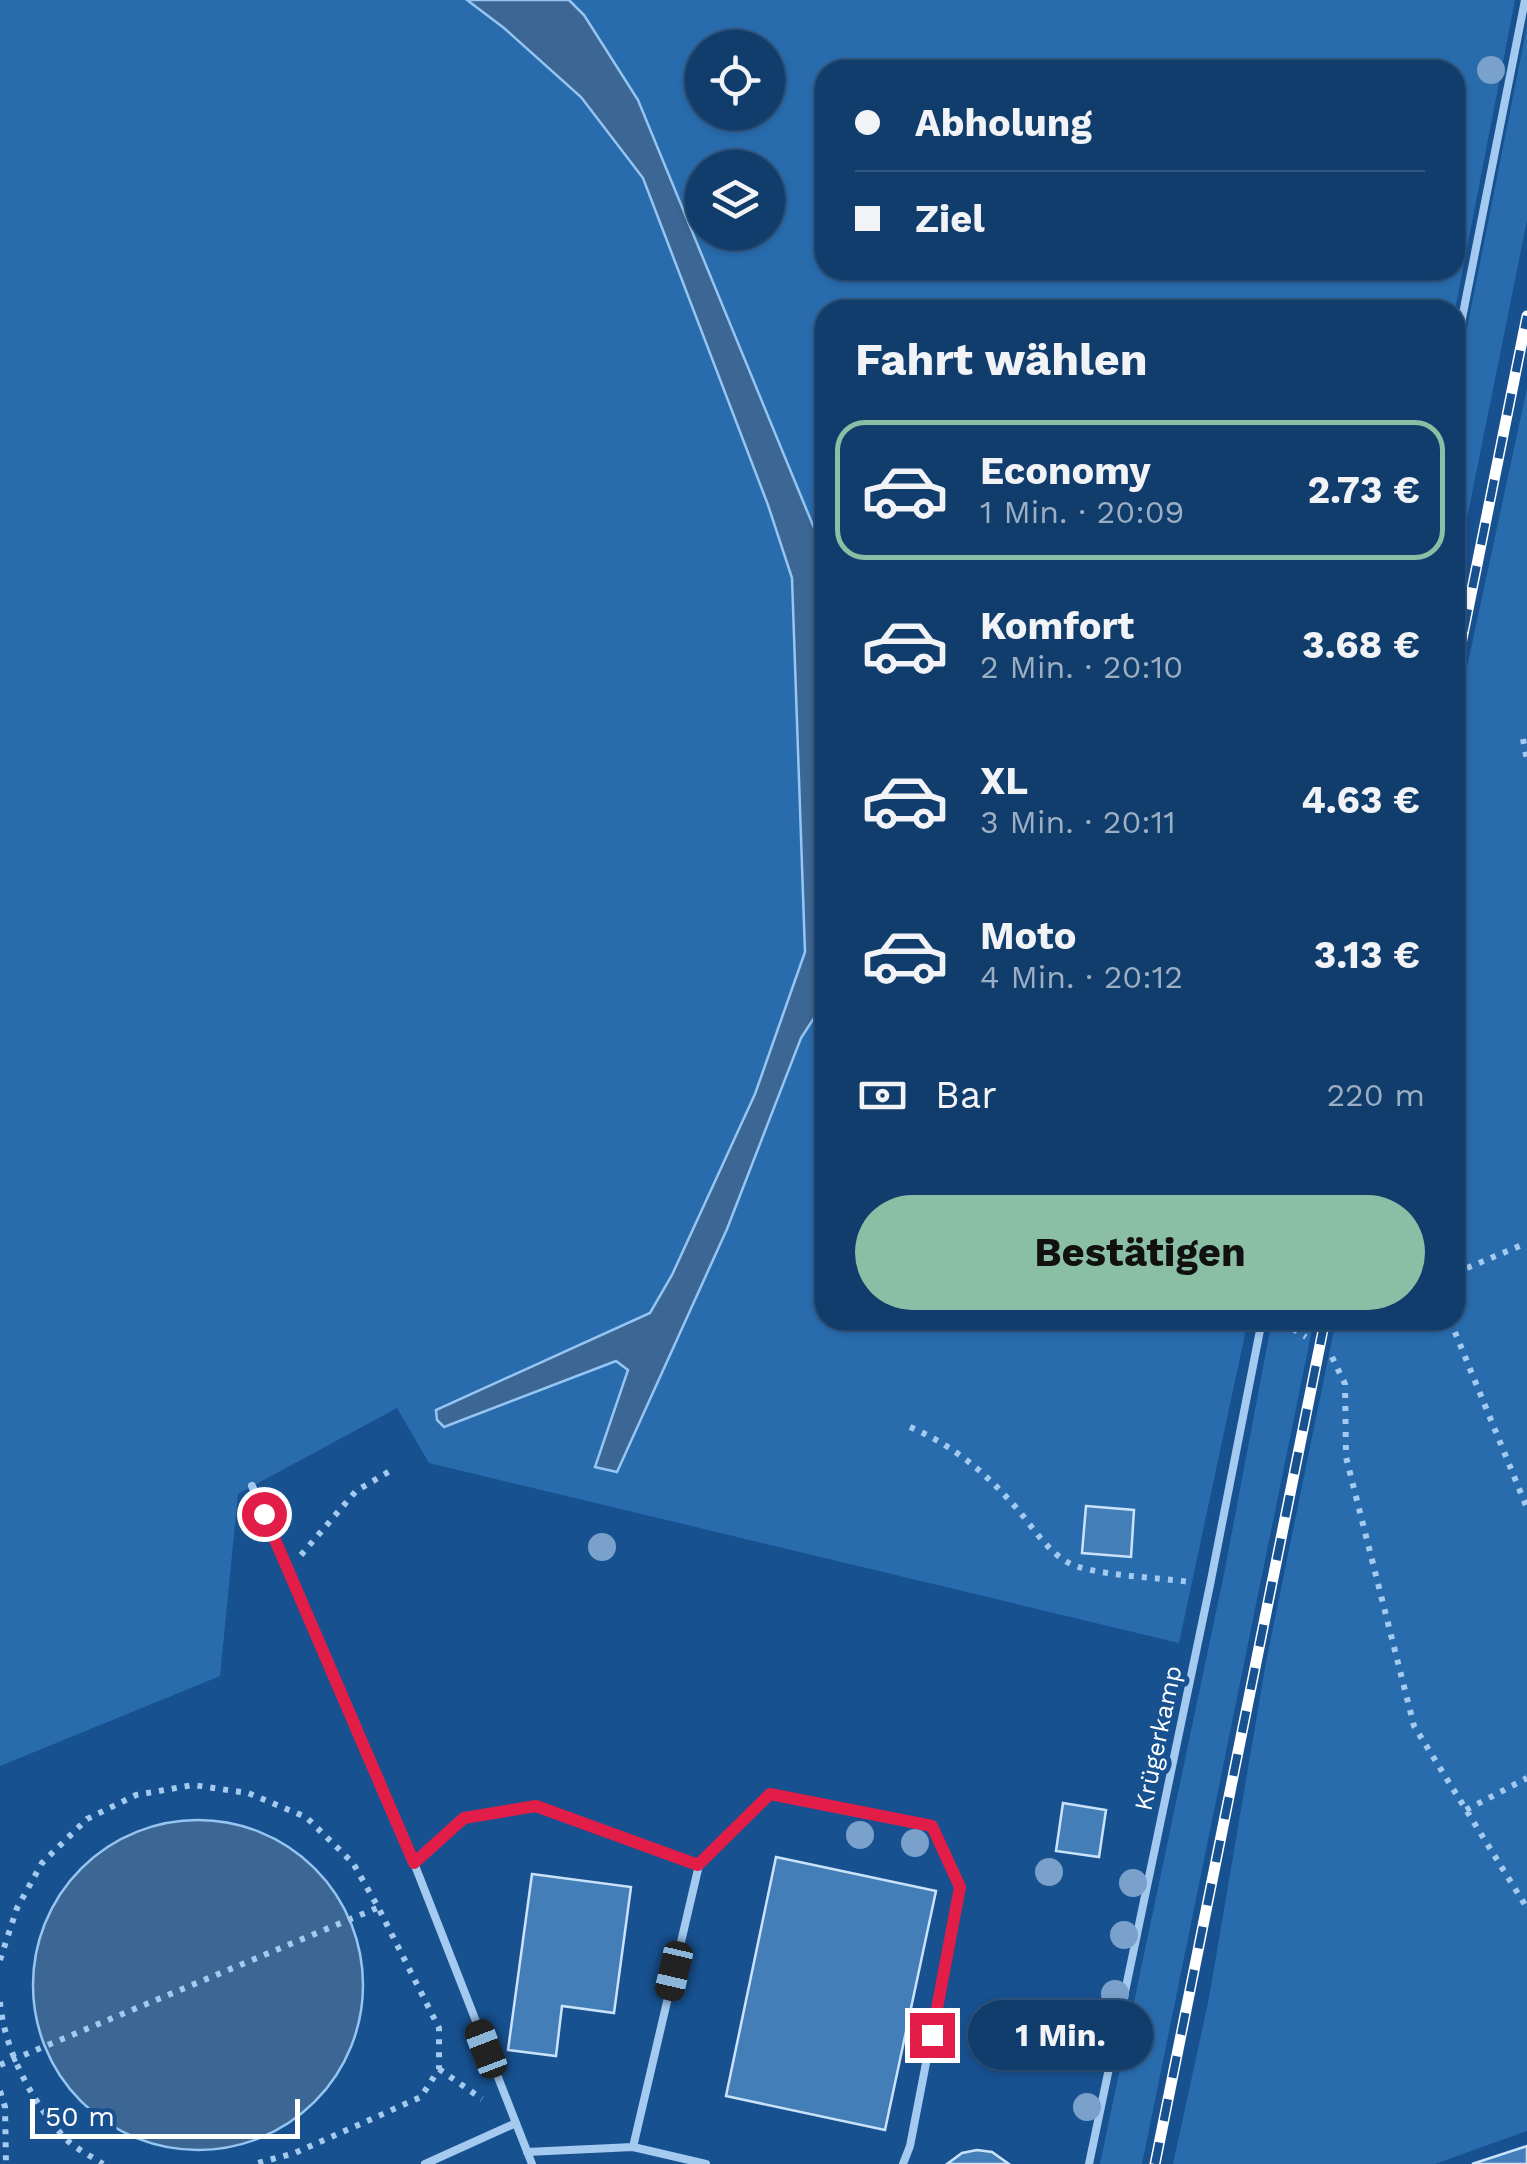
<!DOCTYPE html>
<html lang="de">
<meta charset="utf-8">
<style>
:root{--surface:#113d6c;--page:#1a4472;--text:#f1f3f6;--muted:#9caec2;--line:#30567f;--accent:#8abfa5}
body{margin:0;font-family:"Work Sans",sans-serif;background:var(--page);color:var(--text);height:100vh;display:flex;flex-direction:column;font-size:38px;white-space:nowrap}
*{box-sizing:border-box;margin:0}
p{font-size:32px;color:var(--muted)}
.icon{flex:none;width:55px;height:55px;fill:none;stroke:currentColor;stroke-width:2;stroke-linecap:round;stroke-linejoin:round}
.map{position:relative;flex:1;overflow:hidden}
.sheet{position:absolute;left:815px;top:300px;width:650px;height:1030px;display:flex;flex-direction:column;background:var(--surface);border-radius:30px;box-shadow:0 2px 8px #0004,0 0 0 2px var(--line)}
.sheet>*{flex:none}
.top-card{position:absolute;left:815px;top:60px;width:650px;height:220px;border-radius:30px;box-shadow:0 2px 8px #0004,0 0 0 2px var(--line);display:grid;align-content:center;height:220px;padding:0 40px;background:var(--surface)}
.tools{position:absolute;left:685px;top:30px;display:grid;gap:20px}
.tools a{display:grid;place-items:center;width:100px;height:100px;border-radius:50%;background:var(--surface);box-shadow:0 2px 8px #0004,0 0 0 2px var(--line);font-size:50px}
.scale{position:absolute;left:30px;bottom:25px;width:270px;box-sizing:border-box;padding-left:10px;border:5px solid #fff;border-top:0;font-size:28px;line-height:35px;white-space:nowrap;color:#fff;-webkit-text-stroke:8px #175190;paint-order:stroke}
.end{position:absolute;width:45px;height:45px;margin:-22px;border:12px solid #e11d48;background:#fff;box-shadow:0 0 0 5px #fff}
.from{border-radius:50%}
.bubble{position:absolute;height:70px;border-radius:35px;background:var(--surface);box-shadow:0 2px 8px #0004,0 0 0 2px var(--line);font-size:32px;font-weight:700;line-height:70px;text-align:center}
.car{position:absolute;width:30px;height:60px;margin:-30px -15px;border-radius:12px;box-shadow:0 0 8px 2px #0007;background:linear-gradient(#222 24%,#8ab4d8 0 40%,#222 0 76%,#8ab4d8 0 86%,#222 0)}
.top-card b{display:flex;align-items:center;gap:35px;height:95px;font-size:38px}
.top-card b+b{border-top:2px solid var(--line)}
.top-card i{width:25px;height:25px;background:var(--text)}
ul{padding:0;list-style:none}
li{display:flex;align-items:center;gap:30px;height:140px;margin:0 20px 15px;padding:0 20px;border:5px solid transparent;border-radius:30px}
li div{flex:1}
li b{display:block;font-size:38px}
li em{font-style:normal;font-weight:700}
li.active{border-color:var(--accent)}
li>.icon{width:90px;height:90px;stroke-width:1.5}
h2{padding:0 40px;font-size:45px;line-height:120px}
.pay{display:flex;align-items:center;gap:25px;height:110px;padding:0 40px;font-size:38px}
.pay p{margin-inline-start:auto}
.action{display:flex;gap:20px;margin-top:auto;padding:20px 40px}
.action a{flex:1;height:115px;border-radius:60px;background:var(--accent);color:#111;font-size:40px;font-weight:700;line-height:115px;text-align:center}
.map>svg:first-child{display:block}
.green{fill:#296cae;fill-rule:evenodd}
.water{fill:#3c6694;stroke:#96c5f2;stroke-width:2.5}
.building{fill:#447eb9;stroke:#cae3fb;stroke-width:2.5}
.lines{fill:none;stroke-linecap:round;stroke-linejoin:round}
.path{stroke:#a4caf0;stroke-width:6;stroke-dasharray:5 8;stroke-linecap:butt}
.service{stroke:#a4caf0;stroke-width:8}
.rail-casing{stroke:#fff;stroke-width:11}
.rail{stroke:#175190;stroke-width:8;stroke-dasharray:22;stroke-linecap:butt}
.tree{fill:#79a1cb}
.route{stroke:#e11d48;stroke-width:12}
.labels{text-anchor:middle;dominant-baseline:central;stroke-width:10;stroke-linejoin:round;paint-order:stroke}
.street-label{font-size:25px;fill:#fff;stroke:#175190}
</style>
<div class="map">
<svg width="1527" height="2164" viewBox="0 0 1527 2164">
<rect width="100%" height="100%" fill="#175190"/>
<path class="green" d="M0 0H467L504 28 581 97 643 178 768 505 792 578 805 952 755 1094 672 1275 650 1313 436 1410 445 1427 615 1361 628 1370 595 1466 617 1472 727 1229 801 1037 825 1001V1320H1248L1179 1643 429 1463 397 1408 238 1494 220 1676 0 1766Z
M569 0H1515L1455 310H825V627L819 540 638 100 584 15ZM702 48H768V112H702ZM825 70H1455V270H825ZM702 168H768V232H702Z
M1527 26V220L1455 578V389Z
M1527 388V2131L1435 2164H1173L1209 1998 1266 1662 1336 1320H1455V723Z
M1272 1320H1314L1142 2164H1100L1224 1574Z"/>
<path class="water" d="M467 0H569L584 15 638 100 819 540 825 627V1001L801 1038 727 1229 617 1472 595 1467 628 1370 616 1361 444 1427 437 1420 436 1410 650 1313 672 1275 755 1094 805 952 792 578 768 505 643 178 581 97 504 28Z
M33 1985a165 165 0 1 1 330 0a165 165 0 1 1-330 0Z"/>
<path class="building" d="M1086 1506 1134 1510 1131 1557 1082 1553Z
M1063 1803 1106 1810 1099 1857 1056 1851Z
M776 1857 936 1891 885 2130 726 2096Z
M532 1874 631 1887 614 2013 562 2006 556 2056 508 2050Z
M1527 2146V2164H1472Z
M977 2150 992 2152 1009 2164H947L962 2153Z"/>
<g class="lines">
<path class="path" d="M1523 739 1527 760
M1455 1273 1527 1243
M1450 1320 1527 1508
M1282 1322 1306 1337
M1332 1357 1345 1384 1346 1457 1414 1726 1527 1908
M910 1427C956 1447 987 1474 1019 1511 1033 1528 1048 1551 1067 1562 1092 1576 1158 1577 1189 1582
M301 1555 356 1491 390 1471
M1466 1810 1527 1778
M0 1960 17 1908 42 1863 87 1819 136 1795 193 1785 248 1793 306 1817 353 1863 378 1907 439 2028V2069L421 2097 295 2153 254 2164
M0 2002C4 2049 32 2102 64 2137 74 2148 91 2156 103 2164
M0 2065 377 1908
M439 2069 482 2099
M0 2091 5 2107 6 2164"/>
<path class="service" d="M1455 354 1525 0
M252 1486 414 1863 532 2164
M414 1863 464 1819 536 1806 699 1865
M633 2147 706 2164
M527 2152 633 2147 699 1865 770 1794 933 1827 960 1887 910 2146 903 2164
M425 2164 516 2123
M1089 2164 1210 1585 1262 1320"/>
<defs>
<path id="rail" d="M1455 674 1527 316
M1155 2164 1325 1320"/>
</defs>
<use href="#rail" class="rail-casing"/>
<use href="#rail" class="rail"/>
</g>
<g class="tree">
<circle cx="1491" cy="70" r="14"/>
<circle cx="602" cy="1547" r="14"/>
<circle cx="860" cy="1835" r="14"/>
<circle cx="915" cy="1843" r="14"/>
<circle cx="1049" cy="1872" r="14"/>
<circle cx="1133" cy="1883" r="14"/>
<circle cx="1124" cy="1935" r="14"/>
<circle cx="1115" cy="1994" r="14"/>
<circle cx="1098" cy="2053" r="14"/>
<circle cx="1087" cy="2107" r="14"/>
</g>
<g class="lines">
<path class="route" d="M264 1514 414 1863 464 1818 536 1806 698 1865 770 1794 932 1826 960 1887 932 2035"/>
</g>
<g class="labels">
<g class="street-label">
<text transform="translate(1158 1738) rotate(-78)">Krügerkamp</text>
</g>
</g>
</svg>
<div class="tools">
<a><svg class="icon" aria-label="locate" viewBox="0 0 24 24"><circle cx="12" cy="12" r="6"/><path d="M12 2v4M12 18v4M2 12h4M18 12h4"/></svg></a>
<a><svg class="icon" aria-label="layers" viewBox="0 0 24 24"><path d="M12 4l9 5-9 5-9-5zM3 14l9 5 9-5"/></svg></a>
</div>
<div class="scale">50 m</div>
<i class="end from" style="left:264px;top:1514px"></i>
<i class="end" style="left:932px;top:2035px"></i>
<div class="bubble" style="left:968px;top:2000px;width:185px">1 Min.</div>
<i class="car" style="left:674px;top:1971px;rotate:193deg"></i>
<i class="car" style="left:486px;top:2049px;rotate:339deg"></i>
<div class="top-card">
<b><i class="from"></i>Abholung</b>
<b><i></i>Ziel</b>
</div>
<section class="sheet">
<h2>Fahrt wählen</h2>
<ul>
<li class="active"><svg class="icon" aria-label="car" viewBox="0 0 24 24"><path d="M5 17H2v-5l4-1 3-4h7l3 4 3 1v5h-3M9 17h6M6 11h13"/><circle cx="7" cy="17" r="2"/><circle cx="17" cy="17" r="2"/></svg><div><b>Economy</b><p>1 Min. · 20:09</p></div><em>2.73 €</em></li>
<li><svg class="icon" aria-label="car" viewBox="0 0 24 24"><path d="M5 17H2v-5l4-1 3-4h7l3 4 3 1v5h-3M9 17h6M6 11h13"/><circle cx="7" cy="17" r="2"/><circle cx="17" cy="17" r="2"/></svg><div><b>Komfort</b><p>2 Min. · 20:10</p></div><em>3.68 €</em></li>
<li><svg class="icon" aria-label="car" viewBox="0 0 24 24"><path d="M5 17H2v-5l4-1 3-4h7l3 4 3 1v5h-3M9 17h6M6 11h13"/><circle cx="7" cy="17" r="2"/><circle cx="17" cy="17" r="2"/></svg><div><b>XL</b><p>3 Min. · 20:11</p></div><em>4.63 €</em></li>
<li><svg class="icon" aria-label="car" viewBox="0 0 24 24"><path d="M5 17H2v-5l4-1 3-4h7l3 4 3 1v5h-3M9 17h6M6 11h13"/><circle cx="7" cy="17" r="2"/><circle cx="17" cy="17" r="2"/></svg><div><b>Moto</b><p>4 Min. · 20:12</p></div><em>3.13 €</em></li>
</ul>
<div class="pay"><svg class="icon" aria-label="cash" viewBox="0 0 24 24"><path d="M3 7h18v10H3z"/><circle cx="12" cy="12" r="2"/></svg>Bar<p>220 m</p></div>
<div class="action"><a>Bestätigen</a></div>
</section>
</div>
